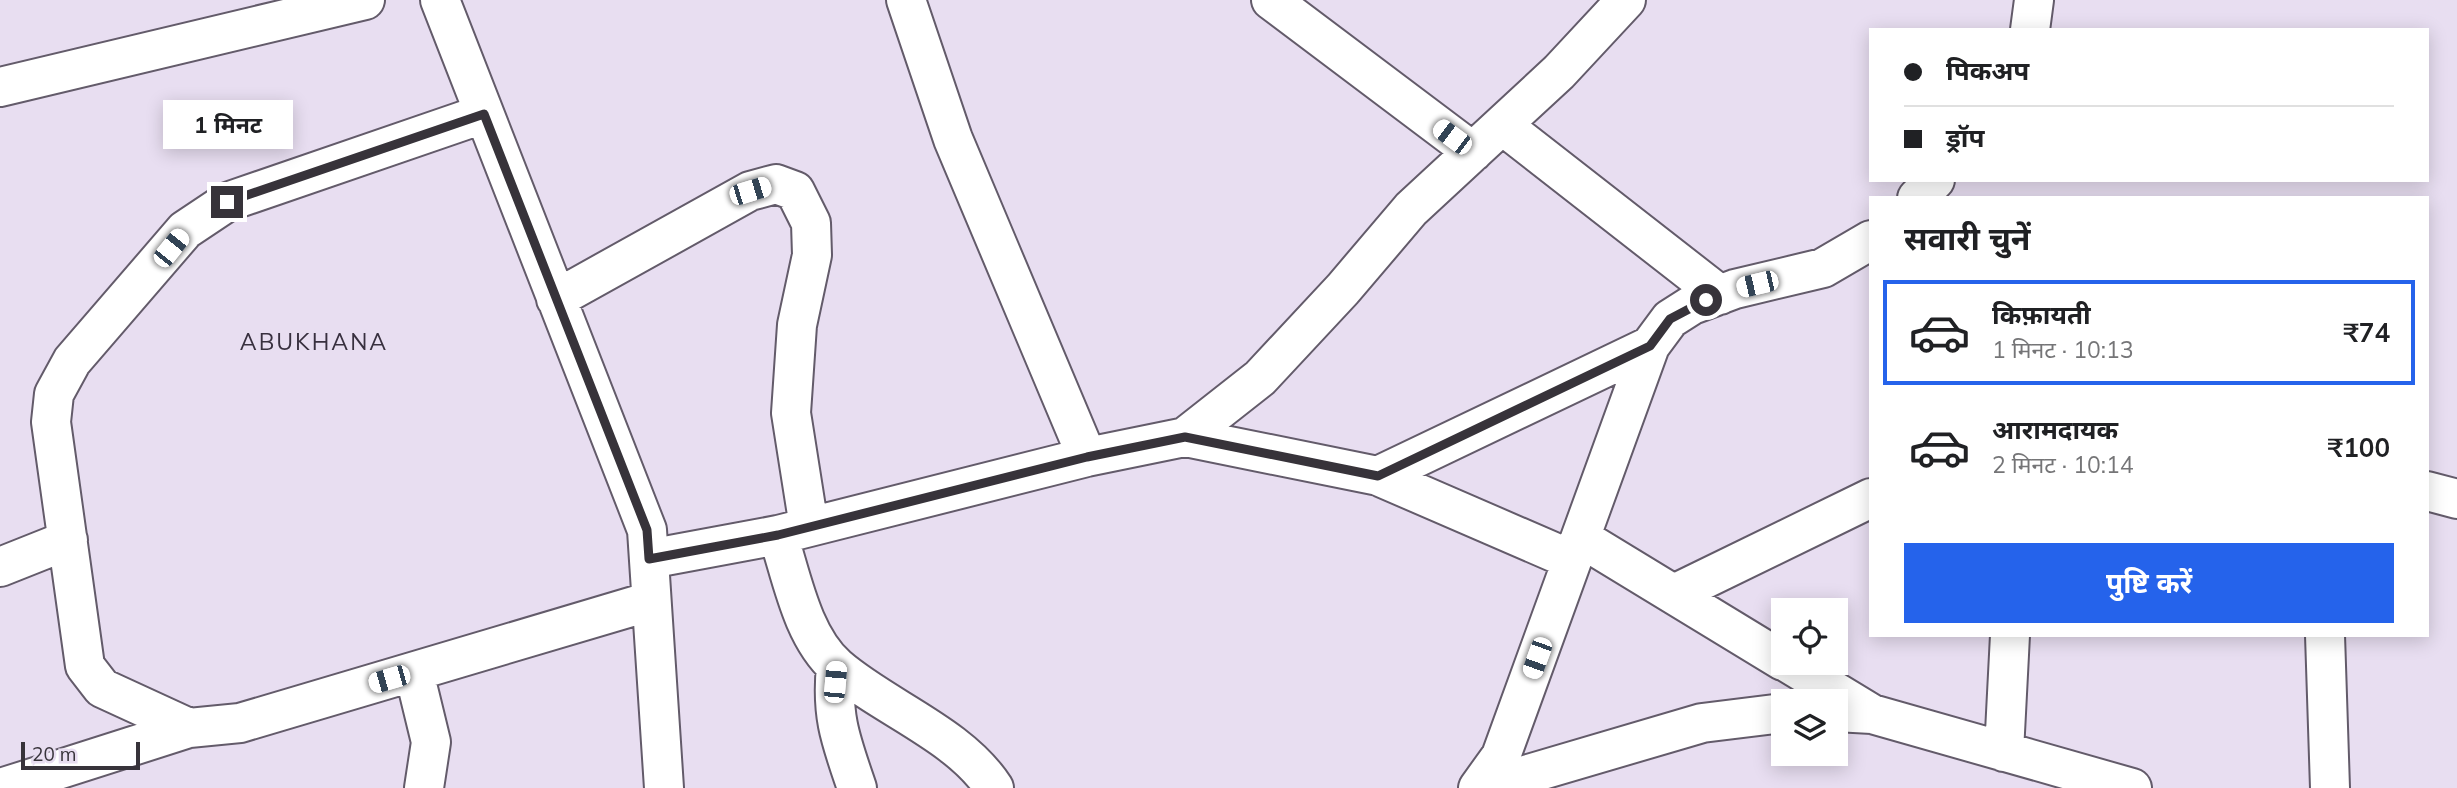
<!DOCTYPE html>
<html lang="hi">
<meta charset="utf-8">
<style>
:root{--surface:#fff;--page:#f2f2f2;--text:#202124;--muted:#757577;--line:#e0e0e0;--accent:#2563eb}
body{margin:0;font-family:Mulish,"Noto Sans Devanagari",sans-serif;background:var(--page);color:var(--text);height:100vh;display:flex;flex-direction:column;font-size:26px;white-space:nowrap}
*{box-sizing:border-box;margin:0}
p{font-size:23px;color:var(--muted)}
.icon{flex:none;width:38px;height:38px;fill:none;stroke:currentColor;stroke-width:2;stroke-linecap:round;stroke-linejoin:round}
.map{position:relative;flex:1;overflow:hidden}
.details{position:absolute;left:1869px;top:196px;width:560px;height:441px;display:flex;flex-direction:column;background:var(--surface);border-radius:0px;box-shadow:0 4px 18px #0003}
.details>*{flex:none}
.banner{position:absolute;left:1869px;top:28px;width:560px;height:154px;border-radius:0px;box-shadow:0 4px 18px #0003;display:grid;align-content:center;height:154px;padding:0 35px;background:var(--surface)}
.buttons{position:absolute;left:1771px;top:598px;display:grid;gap:14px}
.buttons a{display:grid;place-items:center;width:77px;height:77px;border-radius:0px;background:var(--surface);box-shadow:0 4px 18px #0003;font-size:35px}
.scale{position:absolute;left:21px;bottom:18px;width:119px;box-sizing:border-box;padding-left:7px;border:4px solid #37333a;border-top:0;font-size:19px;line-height:24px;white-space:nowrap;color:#37333a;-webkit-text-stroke:5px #e8def1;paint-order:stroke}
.end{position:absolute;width:32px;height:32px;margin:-16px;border:9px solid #37333a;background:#fff;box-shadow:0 0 0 4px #fff}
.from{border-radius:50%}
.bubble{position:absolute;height:49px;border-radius:0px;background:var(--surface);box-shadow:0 4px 18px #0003;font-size:23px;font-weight:700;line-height:49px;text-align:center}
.car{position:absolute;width:21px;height:42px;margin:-21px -10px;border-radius:9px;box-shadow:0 0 5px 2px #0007;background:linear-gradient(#fff 24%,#345 0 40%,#fff 0 76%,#345 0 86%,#fff 0)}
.banner b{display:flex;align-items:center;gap:24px;height:66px;font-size:26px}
.banner b+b{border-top:2px solid var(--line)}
.banner i{width:18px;height:18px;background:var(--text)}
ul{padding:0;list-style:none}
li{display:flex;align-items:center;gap:21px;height:105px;margin:0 14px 10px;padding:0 21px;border:4px solid transparent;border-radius:0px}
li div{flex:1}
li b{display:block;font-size:26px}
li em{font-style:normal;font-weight:700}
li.current{border-color:var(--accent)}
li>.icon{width:63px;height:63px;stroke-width:1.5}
h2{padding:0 35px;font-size:32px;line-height:84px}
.primary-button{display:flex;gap:14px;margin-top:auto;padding:14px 35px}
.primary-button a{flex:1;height:80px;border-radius:0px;background:var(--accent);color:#fff;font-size:28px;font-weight:700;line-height:80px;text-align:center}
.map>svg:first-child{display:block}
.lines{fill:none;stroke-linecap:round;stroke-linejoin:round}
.minor-casing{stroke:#635b6a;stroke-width:42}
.minor{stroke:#fff;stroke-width:38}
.route{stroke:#37333a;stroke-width:9}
.labels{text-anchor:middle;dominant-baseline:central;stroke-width:7;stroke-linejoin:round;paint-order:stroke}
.quarter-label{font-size:23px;letter-spacing:2px;fill:#38303f;stroke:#e8def1}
</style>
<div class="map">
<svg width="2457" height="788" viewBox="0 0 2457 788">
<rect width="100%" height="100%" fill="#e8def1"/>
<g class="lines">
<defs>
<path id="minor" d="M440 0 647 530 664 788
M906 0 953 139 1087 457
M1271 0 1473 152
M2030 30 2034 0
M0 87 365 0
M483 114 227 202 185 230 72 361 54 394 51 422 85 666 102 688 189 728 240 723 651 601
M1502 125 1720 295
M1917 198 1935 180
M556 299 750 191 776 184 795 191 811 223 812 255 797 325 791 413 809 527
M1185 437 1378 476 1572 560
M1378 476 1650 346
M2427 491 2457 499
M778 535C792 578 802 636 837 667 884 708 959 734 994 788
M1581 538 1783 661
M649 559 778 535 1087 457 1185 437 1260 378 1343 289 1411 209 1559 72 1626 0
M0 567 68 540
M1674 594 1871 498
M2325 635 2330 788
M1788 663 1872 714
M836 666C831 717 841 741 857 788
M414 672 431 742 424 788
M1836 712 1872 714 2132 788
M2004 752 2010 635
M1 788 189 728
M1478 788 1501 756 1650 346 1670 319 1692 305 1735 289 1823 268 1871 240
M1481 788 1702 723 1783 713"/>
</defs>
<use href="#minor" class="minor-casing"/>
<use href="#minor" class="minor"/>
</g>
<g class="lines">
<path class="route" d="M227 202 484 114 647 530 649 559 778 535 1087 457 1185 437 1378 476 1650 346 1670 319 1706 300"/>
</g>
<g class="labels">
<g class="quarter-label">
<text x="314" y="341">ABUKHANA</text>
</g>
</g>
</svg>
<div class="buttons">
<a><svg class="icon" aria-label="locate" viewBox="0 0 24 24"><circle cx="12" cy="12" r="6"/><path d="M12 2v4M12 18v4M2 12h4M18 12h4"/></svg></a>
<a><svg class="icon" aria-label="layers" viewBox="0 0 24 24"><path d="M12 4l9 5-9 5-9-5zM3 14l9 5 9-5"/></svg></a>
</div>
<div class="scale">20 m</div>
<i class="end from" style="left:1706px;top:300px"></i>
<i class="end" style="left:227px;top:202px"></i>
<div class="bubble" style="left:163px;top:100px;width:130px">1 मिनट</div>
<i class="car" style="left:1452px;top:137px;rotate:307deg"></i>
<i class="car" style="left:750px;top:191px;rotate:73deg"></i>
<i class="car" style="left:171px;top:248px;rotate:39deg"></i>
<i class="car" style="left:1757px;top:284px;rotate:257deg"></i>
<i class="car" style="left:1537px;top:658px;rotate:200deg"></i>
<i class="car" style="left:389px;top:679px;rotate:254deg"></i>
<i class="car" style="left:835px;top:682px;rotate:5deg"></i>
<div class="banner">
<b><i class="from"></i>पिकअप</b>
<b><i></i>ड्रॉप</b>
</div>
<section class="details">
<h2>सवारी चुनें</h2>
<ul>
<li class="current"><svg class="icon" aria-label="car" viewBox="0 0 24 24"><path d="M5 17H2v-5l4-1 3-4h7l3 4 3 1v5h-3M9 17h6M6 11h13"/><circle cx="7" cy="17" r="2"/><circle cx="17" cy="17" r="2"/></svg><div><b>किफ़ायती</b><p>1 मिनट · 10:13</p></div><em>₹74</em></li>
<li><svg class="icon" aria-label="car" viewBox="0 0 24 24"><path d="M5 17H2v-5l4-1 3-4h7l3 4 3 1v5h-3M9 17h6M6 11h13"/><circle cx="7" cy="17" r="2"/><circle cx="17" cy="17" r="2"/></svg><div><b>आरामदायक</b><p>2 मिनट · 10:14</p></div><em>₹100</em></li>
</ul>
<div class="primary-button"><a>पुष्टि करें</a></div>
</section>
</div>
